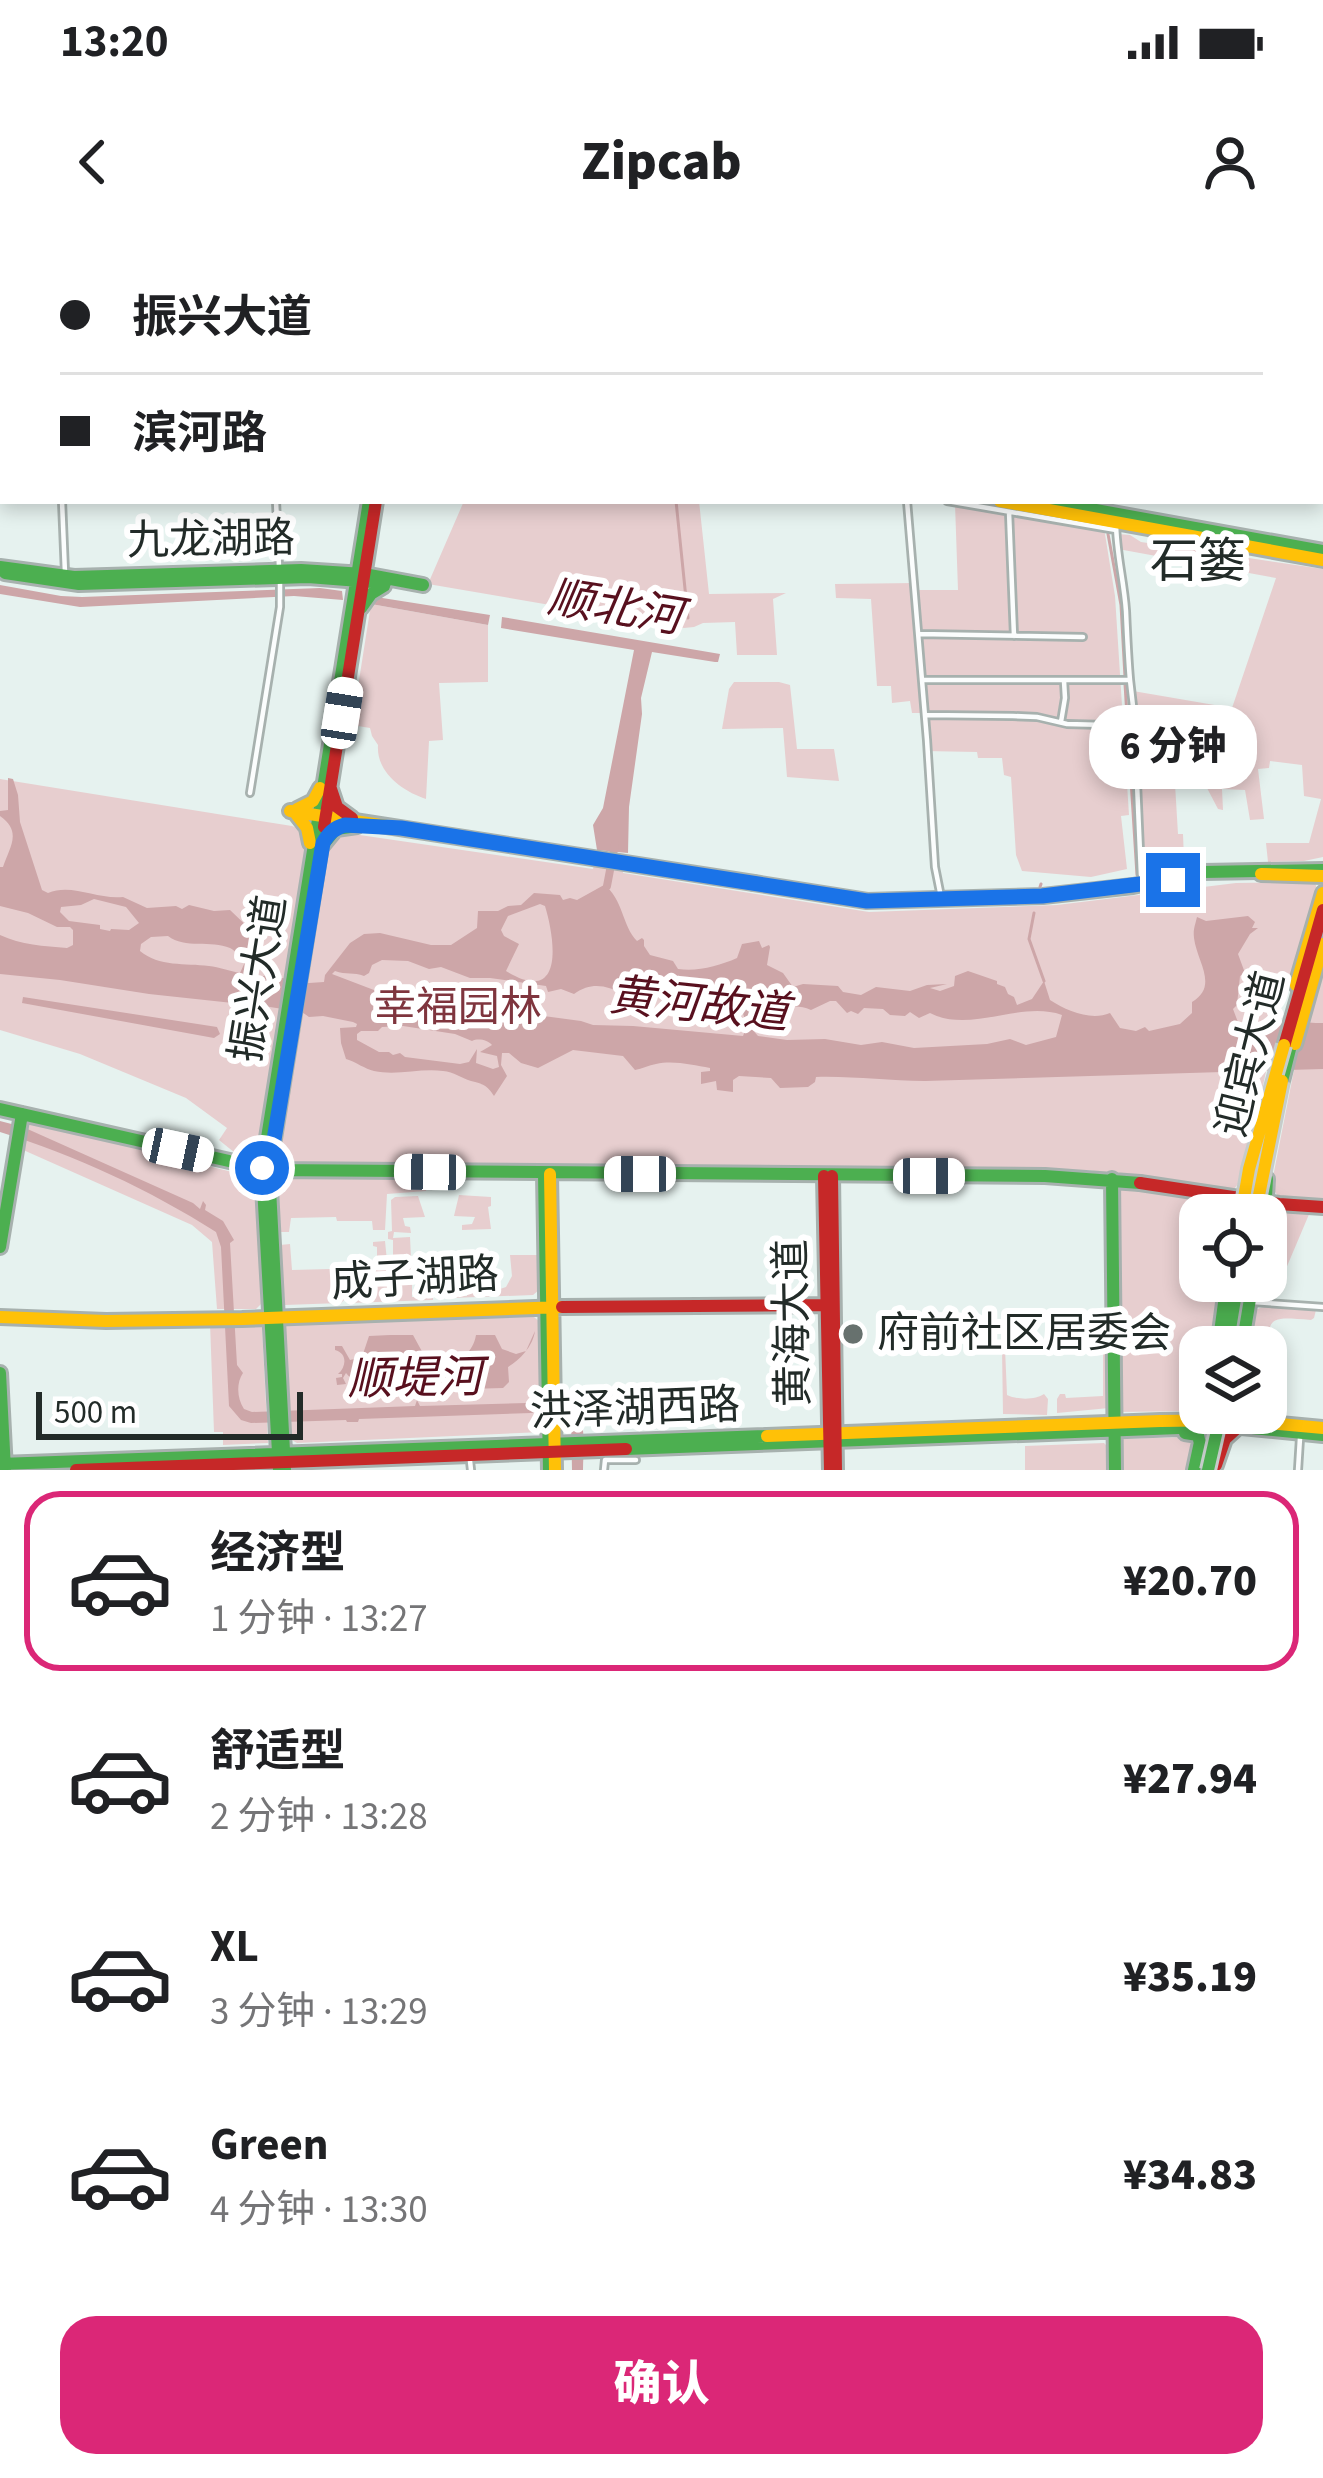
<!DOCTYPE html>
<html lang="zh">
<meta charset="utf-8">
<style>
:root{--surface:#fff;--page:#f6f6f6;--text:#202124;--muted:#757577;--line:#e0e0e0;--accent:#db2777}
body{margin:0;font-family:"Source Sans 3","Noto Sans SC",sans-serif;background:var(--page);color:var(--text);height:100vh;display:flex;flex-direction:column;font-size:45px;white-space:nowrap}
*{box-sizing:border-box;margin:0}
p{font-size:39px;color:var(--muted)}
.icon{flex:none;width:66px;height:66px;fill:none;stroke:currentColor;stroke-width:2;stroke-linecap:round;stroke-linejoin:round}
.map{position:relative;height:1230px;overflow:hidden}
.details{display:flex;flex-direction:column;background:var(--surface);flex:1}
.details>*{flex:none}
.guide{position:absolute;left:0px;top:0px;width:1323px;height:264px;box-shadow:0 6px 18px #0003;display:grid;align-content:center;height:264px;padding:0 60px;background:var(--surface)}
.tools{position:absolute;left:1179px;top:954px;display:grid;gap:24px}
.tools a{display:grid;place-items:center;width:108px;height:108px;border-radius:24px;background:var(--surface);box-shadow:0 6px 18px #0003;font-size:60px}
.scale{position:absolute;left:36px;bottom:30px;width:267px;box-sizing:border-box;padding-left:12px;border:6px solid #222b28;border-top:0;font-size:33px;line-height:42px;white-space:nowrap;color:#222b28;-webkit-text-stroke:9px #fff;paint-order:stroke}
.end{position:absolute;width:54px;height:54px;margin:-27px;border:15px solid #1a73e8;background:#fff;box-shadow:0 0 0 6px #fff}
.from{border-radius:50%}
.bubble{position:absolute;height:84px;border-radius:36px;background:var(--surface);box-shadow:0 6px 18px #0003;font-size:39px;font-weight:800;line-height:84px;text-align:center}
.car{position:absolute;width:36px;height:72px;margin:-36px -18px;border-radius:15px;box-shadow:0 0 9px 3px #0007;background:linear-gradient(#fff 24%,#345 0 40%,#fff 0 76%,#345 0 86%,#fff 0)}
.guide b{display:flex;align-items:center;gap:42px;height:114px;font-size:45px}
.guide b+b{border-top:3px solid var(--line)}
.guide i{width:30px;height:30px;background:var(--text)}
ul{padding:21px 0 0;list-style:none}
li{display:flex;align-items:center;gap:36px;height:180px;margin:0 24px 18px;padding:0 36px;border:6px solid transparent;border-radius:36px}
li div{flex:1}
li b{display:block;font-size:45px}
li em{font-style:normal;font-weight:800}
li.selected{border-color:var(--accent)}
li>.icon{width:108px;height:108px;stroke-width:1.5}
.primary-button{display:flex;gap:24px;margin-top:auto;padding:24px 60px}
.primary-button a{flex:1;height:138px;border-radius:36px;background:var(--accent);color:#fff;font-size:48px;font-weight:800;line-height:138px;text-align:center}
.status{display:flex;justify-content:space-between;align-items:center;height:84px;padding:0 60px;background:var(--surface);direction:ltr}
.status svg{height:33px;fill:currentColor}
header{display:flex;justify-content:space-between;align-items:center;height:156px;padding:0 60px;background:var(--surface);font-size:54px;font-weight:800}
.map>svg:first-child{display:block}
.green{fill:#e7cecf}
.water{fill:#cda6a8;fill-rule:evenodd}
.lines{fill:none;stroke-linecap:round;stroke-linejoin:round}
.stream{stroke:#cda6a8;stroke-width:3}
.river{stroke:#cda6a8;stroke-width:8}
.street-casing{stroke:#a7b1ae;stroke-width:10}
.fast-casing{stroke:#a7b1ae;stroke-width:18}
.slow-casing{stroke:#a7b1ae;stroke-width:18}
.jam-casing{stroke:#a7b1ae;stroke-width:18}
.street{stroke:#fbfdfd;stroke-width:4.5}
.fast{stroke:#4caf50;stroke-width:12}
.slow{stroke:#ffc107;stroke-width:12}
.jam{stroke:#c62828;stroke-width:12}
.fast-bridge-casing{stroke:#c6ccca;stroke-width:18;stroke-linecap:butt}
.slow-bridge-casing{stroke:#c6ccca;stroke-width:18;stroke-linecap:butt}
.fast-bridge{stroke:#4caf50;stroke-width:12}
.slow-bridge{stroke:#ffc107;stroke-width:12}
.route{stroke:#1a73e8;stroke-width:15}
.poi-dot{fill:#67716e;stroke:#fff;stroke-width:4.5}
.labels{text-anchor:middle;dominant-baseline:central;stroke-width:12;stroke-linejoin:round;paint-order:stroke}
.street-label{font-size:42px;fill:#222b28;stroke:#fff}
.park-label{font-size:42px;fill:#7f353e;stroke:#fff}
.poi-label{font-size:42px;fill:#222b28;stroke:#fff;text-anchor:start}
.water-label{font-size:45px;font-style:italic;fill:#58101e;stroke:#fff}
.quarter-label{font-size:48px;fill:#222b28;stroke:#fff}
</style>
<div class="status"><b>13:20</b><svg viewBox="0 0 49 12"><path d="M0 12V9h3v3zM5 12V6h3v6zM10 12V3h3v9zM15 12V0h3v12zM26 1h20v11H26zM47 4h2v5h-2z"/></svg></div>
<header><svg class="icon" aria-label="back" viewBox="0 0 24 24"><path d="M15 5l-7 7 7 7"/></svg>Zipcab<svg class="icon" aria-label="person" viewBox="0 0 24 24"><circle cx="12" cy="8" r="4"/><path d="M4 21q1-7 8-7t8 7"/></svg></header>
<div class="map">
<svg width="1323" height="1230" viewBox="0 0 1323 1230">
<rect width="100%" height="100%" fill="#e6f2ef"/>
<path class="green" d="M464 261H699L709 354 786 353 773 359 777 415H737L735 382 703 383 694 387 684 388 428 344Z
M955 264 1104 288 1115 356 1129 575 1121 576 1127 629 1091 637 1022 631 1016 615 1011 537 1004 535 1002 518H978L977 512 924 511 921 473H912L910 461 892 463 891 446H877L871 359 836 358 835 344 915 343 917 350H958Z
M1118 294 1130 295 1141 302 1323 329V617L1304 621 1268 622 1266 603H1309L1321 559 1304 556 1302 525 1270 521 1269 528 1258 529 1264 579 1250 580 1245 550 1222 549 1223 570 1218 569 1207 548 1175 544 1178 594H1183L1184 620 1177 628 1143 634 1133 451 1232 468 1276 338 1118 309Z
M371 364 488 385V442L439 443 443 500 429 501 426 559C402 551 376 532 378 505L372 496 370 488 352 485Z
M734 442H779L790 445 797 509H834L839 541 787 537 783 488 722 489 729 449Z
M0 539 292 586 302 590C310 622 298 661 294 693 283 765 271 836 259 907L252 919 240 917 219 900 227 888 186 858 80 814 0 790Z
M346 593 593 629 597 610 625 614 623 633 869 672 1057 665 1236 643 1311 642 1316 645V651L1280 769 1242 939 1234 949 1086 930 514 927 386 922 279 925 275 921 304 737 330 604Z
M1323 719V964L1280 959 1273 949 1272 942 1293 835Z
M25 880 256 938 261 1064 256 1069H217L212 1002 192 985 21 909Z
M424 937H428L426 951 387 954 385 990H373L372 981H337L336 977 291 978 289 992H278L277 937Z
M1114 944 1233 962 1240 975H1200V1041H1232L1221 1107H1200V1166L1196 1171 1118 1172Z
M459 955 491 957V966L488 967 491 989 462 990V985L472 984 475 977 454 976Z
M418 956 425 977 403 978 405 986 410 987 411 993 394 992 393 998 410 997 411 1018H419V1023H415V1031H396L393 1028V1000L388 999V992L392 991 391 960 395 957Z
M1272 970 1310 972 1274 1057 1258 1052 1253 1041H1266V972Z
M385 1001 388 1031 362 1043 341 1063 285 1065 280 1005 290 1004 292 1030 368 1028 370 1022 377 1020V1007L373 1006V1002Z
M510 1015H539V1050L533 1055 451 1058 453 1048 455 1056H467V1034L474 1033 483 1046 493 1047 494 1051 506 1047 512 1036Z
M412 1036V1057H429L431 1048 433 1050V1060L348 1063C366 1042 385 1037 412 1036Z
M1264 1067 1316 1070 1314 1078 1311 1080C1268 1077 1269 1075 1266 1118V1107H1243C1246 1092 1245 1070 1264 1067Z
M484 1075 533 1076 542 1084V1192L297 1203 290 1199 284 1088 287 1082Z
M258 1082 262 1087 268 1203 223 1205V1192H214L210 1083Z
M1097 1103 1108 1105 1111 1157 1109 1168 1057 1173V1159L1060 1154H1065L1066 1158 1103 1156V1111L1097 1110Z
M1002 1108H1005L1007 1155C1017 1160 1036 1160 1044 1154L1048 1159 1047 1175 1003 1174Z
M1189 1197 1196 1202 1193 1230H1118V1199Z
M1104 1203 1110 1209V1230H1025V1206Z"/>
<path class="water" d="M0 345 61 356 82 357 320 348 342 351 343 360 294 356 80 367 0 354Z
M376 357 490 375 488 385 371 364 372 358Z
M502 377 720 414 718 422H715L652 412 641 458 642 474 629 567 628 613 597 610 593 585 603 568 634 410 501 388Z
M8 538 13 539 18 555 20 582 42 650 48 653C72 643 98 660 123 657L147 668 176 666 182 669 189 665 214 671 230 670 254 693V701L261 707V714L249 724 246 732 261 737 266 735 309 743 324 742 325 735 350 703 364 694 380 693 431 705H451L477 688 478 671H498L508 666 521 665 534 653 560 655 563 660 570 658 577 660 604 645C623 658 622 686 637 701L642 698 644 700V706L650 715 673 721 678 729C697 732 719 726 737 718L742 704 759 701 762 708 769 705 770 707 767 725 783 733 793 747 803 744 838 746 843 752 861 755 876 747 910 751 927 745 947 744 930 748 940 751 954 746 955 736 968 731 997 741V744L1005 747 1008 754 1014 757 1017 765 1032 759 1044 741 1050 760C1067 771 1091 781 1110 773L1120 788 1136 791 1145 787 1149 791 1180 784 1192 773V762C1219 746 1197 722 1194 698 1193 689 1195 686 1197 677L1206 681 1248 676 1255 682 1252 688H1258L1250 694 1238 714 1245 733 1240 736 1237 765 1233 769 1239 785C1254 790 1264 785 1279 783 1293 780 1309 783 1323 783V829L925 841C888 841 853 836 816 837L815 842 808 847 780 848 771 838 739 836 733 840V852L717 850 716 841 701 844V832L710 831V828C693 825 673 820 656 824 649 825 642 829 635 830L623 816 573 810 538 828 521 823 509 813H502L501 825 507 836 494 856C487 845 483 844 471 841 461 838 454 832 443 831 420 828 397 836 374 831 365 829 356 822 346 819L341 803 340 788 356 787 357 784 353 782 323 776 309 777 302 772 270 767 149 754 60 740 0 734V695C21 705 44 706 67 708L73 705V690L70 687H57L28 673 0 666V627H3C9 608 23 592 0 576V571L8 570ZM94 659 126 667 139 683 129 690 111 689 110 691 100 689V685L69 681 60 672 61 667 81 665ZM540 664 545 666C555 699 565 767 506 731L519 704 504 696 501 690 508 676ZM168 696C185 709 211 700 230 708 236 711 240 717 245 722L240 733C230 731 219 727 209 726 185 723 159 727 140 711L141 704 151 697ZM382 720 408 721 429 729 441 727 470 738H490L546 746 548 752 561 749 574 754C608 729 632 772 663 756L666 758H683L685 761C705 757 722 763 741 767L747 786 743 796 633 786 593 785 581 781 387 755 332 734 335 731C346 735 354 732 364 736L369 733 372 725ZM830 761H836L847 773 851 771 858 774 864 768 883 769 890 775 905 776 910 772 919 778 930 773C971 794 1020 760 1062 775L1056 797 1026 805 1010 799 987 804 914 808 882 802 861 805 825 799 787 800 758 796 750 787 758 775C781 772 790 761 811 770ZM403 786 455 794 472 801C478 798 488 800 492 805L480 812 497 816 499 827 493 829 476 823 477 809 469 822 460 824 405 817 400 813 393 815 389 812H379L357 800V794L361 791H378L382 787Z
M23 757 217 787 220 794 214 798 22 763Z
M0 881 23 887 193 963 200 969 203 961 206 965 205 970 223 981 234 1000 230 1003 237 1125 243 1133C236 1143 237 1159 244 1169L252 1172 415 1166 417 1160 420 1166 563 1162C590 1174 583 1205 583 1230H572L571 1180 562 1172 359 1179 358 1182H347L346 1180 251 1183 241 1180 229 1166 221 1007 216 992C150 950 75 915 0 892Z
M535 1091C533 1106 520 1120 508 1127L509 1142 503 1148 433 1150 412 1137 429 1119C451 1128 472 1118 476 1095H495L502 1109 516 1114 526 1111Z
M390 1095H413L425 1117 409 1134H399L390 1142 387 1141C372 1146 356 1146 346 1133L343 1138 346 1144 337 1145 336 1138 342 1137V1134H338C347 1126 347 1113 335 1110V1106H342L350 1120 362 1117 369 1096Z"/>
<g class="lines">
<path class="stream" d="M629 0V3
M676 261 688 378
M1108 294 1121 365 1125 437
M1125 444 1137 635
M1040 647 1041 644
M1034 673 1029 699 1044 741"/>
<path class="river" d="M607 646 615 604"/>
<defs>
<path id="street" d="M274 3 275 0
M62 261 65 333
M276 261 279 327
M907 261 927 500 935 627 940 652
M947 261 1116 290
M1009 272 1014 396
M919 394 1083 397
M924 440H1130C1128 417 1127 394 1126 371 1124 341 1116 312 1116 282
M1130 440 1134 475 1141 635
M925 475 1013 476 1037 477 1067 484 1105 485
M1061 482 1065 458 1064 441
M250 553 280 367V339
M1253 1062 1323 1067
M470 1221 471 1230
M604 1230 605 1220H636
M1298 1230 1300 1198"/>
<path id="fast" d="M980 3 981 0
M0 85 3 86
M0 94H3
M1320 135 1323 136
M1046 261 1323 311
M0 327 74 337 301 330 364 334 423 345
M5 333 79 344 308 337 385 343
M361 368 371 354 384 346
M322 606 336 589 357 586
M754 643 867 661 1043 656 1133 646 1203 632 1323 630
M1282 841 1292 801
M0 869 269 930 1045 936 1140 943
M544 934 549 1230
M1112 939 1115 1230
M1265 975 1267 939
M0 1007 22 874
M1218 1107 1227 1041
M1227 1107 1238 1041
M1242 1107 1253 1041
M0 1133 5 1230
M1185 1193 1198 1195 1200 1204
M626 1209 1231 1186 1323 1195
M0 1224 767 1196
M279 1230 262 929 369 261
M285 1230 269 930 324 587
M1194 1230 1200 1202"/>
<path id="slow" d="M1000 261 1323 320
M297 569 313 561 320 548
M290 571 754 643
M296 574 307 588 310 603
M1261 634 1323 636
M1296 745 1323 653
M1295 804 1323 704
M550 934 555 1230
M0 1077 106 1081 242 1079 562 1067
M767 1196 1160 1181 1236 1180 1323 1188"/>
<path id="jam" d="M987 0V3
M1115 0 1118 3
M331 549 337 567 352 578
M324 587 376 261
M1283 810 1323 670
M824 936 830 1230
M832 936 836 1230
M1140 943 1279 964 1323 967
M562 1067 833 1065
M1213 1180 1214 1173
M1216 1225 1225 1199 1236 1189
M76 1230 626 1209"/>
</defs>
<use href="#street" class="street-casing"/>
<use href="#fast" class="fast-casing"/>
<use href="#slow" class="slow-casing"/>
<use href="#jam" class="jam-casing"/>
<use href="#street" class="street"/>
<use href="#fast" class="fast"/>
<use href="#slow" class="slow"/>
<use href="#jam" class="jam"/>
<defs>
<path id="fast-bridge" d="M1208 1230 1221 1173"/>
<path id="slow-bridge" d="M1241 975 1249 929 1284 805
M1255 975 1282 841"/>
</defs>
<use href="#fast-bridge" class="fast-bridge-casing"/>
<use href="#slow-bridge" class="slow-bridge-casing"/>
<use href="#fast-bridge" class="fast-bridge"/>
<use href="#slow-bridge" class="slow-bridge"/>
</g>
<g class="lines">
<path class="route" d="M262 928 269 930 323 603C329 593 334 588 345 585L401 588 867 661 1042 656 1173 640"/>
</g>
<circle class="poi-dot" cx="853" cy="1094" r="12"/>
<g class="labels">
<g class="street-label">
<text transform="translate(211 300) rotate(-1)">九龙湖路</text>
<text transform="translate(259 739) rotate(-81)">振兴大道</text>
<text transform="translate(1251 814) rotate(-76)">迎宾大道</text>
<text transform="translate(415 1039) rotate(-3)">成子湖路</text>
<text transform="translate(793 1083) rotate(-91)">黄海大道</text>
<text transform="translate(635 1169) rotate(-2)">洪泽湖西路</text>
</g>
<g class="park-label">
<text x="458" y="768">幸福园林</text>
</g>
<g class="poi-label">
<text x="877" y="1094">府前社区居委会</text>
</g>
<g class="water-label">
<text transform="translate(615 368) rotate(9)">顺北河</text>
<text transform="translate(699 765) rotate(6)">黄河故道</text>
<text transform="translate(415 1139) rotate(-1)">顺堤河</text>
</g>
<g class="quarter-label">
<text x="1198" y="322">石篓</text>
</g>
</g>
</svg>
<div class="tools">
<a><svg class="icon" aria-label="locate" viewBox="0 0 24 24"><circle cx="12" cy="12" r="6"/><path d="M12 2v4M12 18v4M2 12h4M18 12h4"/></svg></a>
<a><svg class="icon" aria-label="layers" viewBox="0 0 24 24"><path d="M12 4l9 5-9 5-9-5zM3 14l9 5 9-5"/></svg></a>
</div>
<div class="scale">500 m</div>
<i class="end from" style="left:262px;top:928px"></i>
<i class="end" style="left:1173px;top:640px"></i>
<div class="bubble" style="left:1089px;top:465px;width:168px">6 分钟</div>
<i class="car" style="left:342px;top:473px;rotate:9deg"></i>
<i class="car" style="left:178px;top:910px;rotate:102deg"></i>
<i class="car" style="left:430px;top:932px;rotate:271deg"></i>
<i class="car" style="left:640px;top:934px;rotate:270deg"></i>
<i class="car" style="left:929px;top:936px;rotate:90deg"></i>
<div class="guide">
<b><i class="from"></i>振兴大道</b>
<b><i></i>滨河路</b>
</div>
</div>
<section class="details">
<ul>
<li class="selected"><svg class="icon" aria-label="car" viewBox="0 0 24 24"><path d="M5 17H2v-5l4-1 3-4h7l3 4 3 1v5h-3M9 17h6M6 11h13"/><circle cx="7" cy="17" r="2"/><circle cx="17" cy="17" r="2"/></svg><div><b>经济型</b><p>1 分钟 · 13:27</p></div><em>¥20.70</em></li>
<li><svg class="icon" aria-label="car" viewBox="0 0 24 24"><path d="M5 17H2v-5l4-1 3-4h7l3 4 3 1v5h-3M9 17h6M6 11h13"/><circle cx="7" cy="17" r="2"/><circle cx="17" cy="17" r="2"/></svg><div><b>舒适型</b><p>2 分钟 · 13:28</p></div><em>¥27.94</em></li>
<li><svg class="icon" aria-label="car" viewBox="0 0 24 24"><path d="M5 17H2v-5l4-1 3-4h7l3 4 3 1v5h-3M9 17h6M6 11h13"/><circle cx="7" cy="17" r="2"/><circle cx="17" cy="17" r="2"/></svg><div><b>XL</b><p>3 分钟 · 13:29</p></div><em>¥35.19</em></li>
<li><svg class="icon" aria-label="car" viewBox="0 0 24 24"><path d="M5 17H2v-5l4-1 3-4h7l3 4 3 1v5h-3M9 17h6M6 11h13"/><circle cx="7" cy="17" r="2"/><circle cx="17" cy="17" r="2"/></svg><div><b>Green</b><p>4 分钟 · 13:30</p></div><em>¥34.83</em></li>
</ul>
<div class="primary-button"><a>确认</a></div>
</section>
